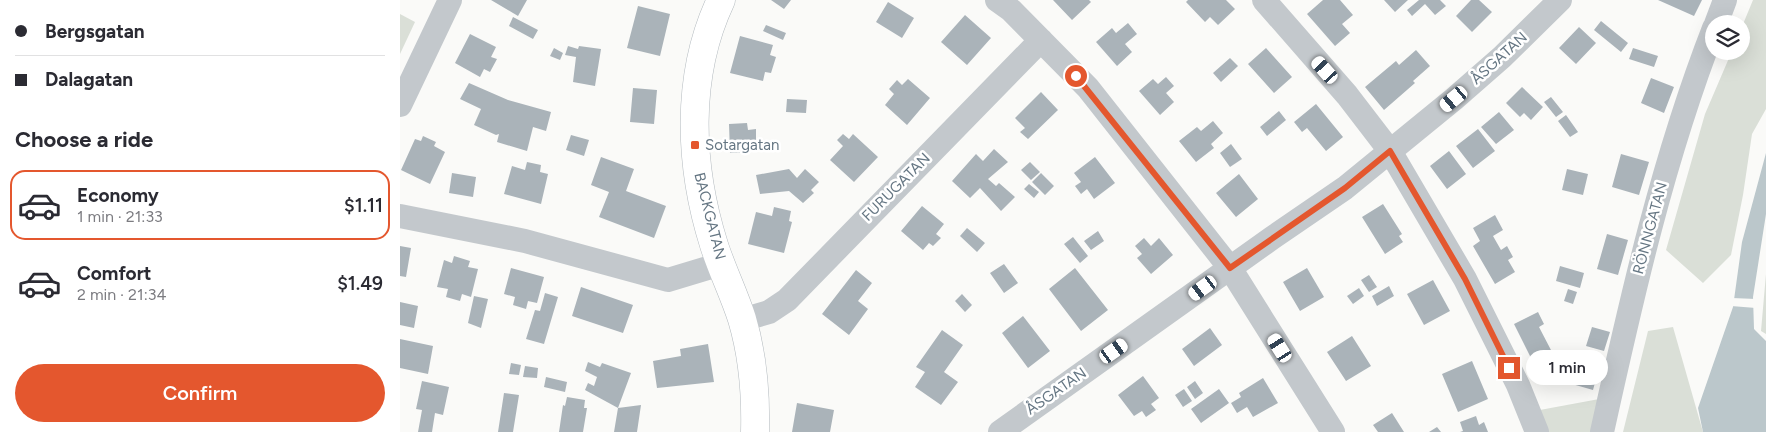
<!DOCTYPE html>
<meta charset="utf-8">
<style>
:root{--surface:#fff;--page:#f2f2f3;--text:#2b2b33;--muted:#7c7c81;--line:#e1e1e2;--accent:#e4572e}
body{margin:0;font-family:Figtree,sans-serif;background:var(--page);color:var(--text);height:100vh;display:flex;flex-direction:column;font-size:19px;white-space:nowrap}
*{box-sizing:border-box;margin:0}
p{font-size:16px;color:var(--muted)}
.icon{flex:none;width:28px;height:28px;fill:none;stroke:currentColor;stroke-width:2;stroke-linecap:round;stroke-linejoin:round}
.map{position:relative;flex:1;overflow:hidden}
.side{display:flex;flex-direction:column;background:var(--surface);width:400px}
.side>*{flex:none}
.banner{display:grid;align-content:center;height:110px;padding:0 15px;background:var(--surface)}
.tools{position:absolute;left:1305px;top:15px;display:grid;gap:10px}
.tools a{display:grid;place-items:center;width:45px;height:45px;border-radius:50%;background:var(--surface);box-shadow:0 5px 20px #0002;font-size:25px}
.end{position:absolute;width:22px;height:22px;margin:-11px;border:6px solid #e4572e;background:#fff;box-shadow:0 0 0 2px #fff}
.from{border-radius:50%}
.bubble{position:absolute;height:35px;border-radius:18px;background:var(--surface);box-shadow:0 5px 20px #0002;font-size:16px;font-weight:600;line-height:35px;text-align:center}
.car{position:absolute;width:15px;height:30px;margin:-15px -8px;border-radius:6px;box-shadow:0 0 4px 1px #0007;background:linear-gradient(#fff 24%,#345 0 40%,#fff 0 76%,#345 0 86%,#fff 0)}
.banner b{display:flex;align-items:center;gap:18px;height:48px;font-size:19px}
.banner b+b{border-top:1px solid var(--line)}
.banner i{width:12px;height:12px;background:var(--text)}
ul{padding:0;list-style:none}
li{display:flex;align-items:center;gap:15px;height:70px;margin:0 10px 8px;padding:0 5px;border:2px solid transparent;border-radius:15px}
li div{flex:1}
li b{display:block;font-size:19px}
li em{font-style:normal;font-weight:600}
li.on{border-color:var(--accent)}
li>.icon{width:45px;height:45px;stroke-width:1.5}
h2{padding:0 15px;font-size:22px;line-height:60px}
.action{display:flex;gap:10px;margin-top:auto;padding:10px 15px}
.action a{flex:1;height:58px;border-radius:30px;background:var(--accent);color:#fff;font-size:20px;font-weight:600;line-height:58px;text-align:center}
main{display:flex;flex:1;min-height:0}
.map>svg:first-child{display:block}
.green{fill:#dadfd7}
.water{fill:#bbc7cb}
.pier{fill:#fafaf8}
.building{fill:#aab3b9}
.lines{fill:none;stroke-linecap:round;stroke-linejoin:round}
.secondary-casing{stroke:#b3babf;stroke-width:29}
.street{stroke:#c3c8cc;stroke-width:24}
.secondary{stroke:#fff;stroke-width:28}
.route{stroke:#e4572e;stroke-width:6}
.poi-dot{fill:#e4572e;stroke:#fff;stroke-width:2}
.labels{text-anchor:middle;dominant-baseline:central;stroke-width:5;stroke-linejoin:round;paint-order:stroke}
.street-label{font-size:15px;fill:#657683;stroke:#fff}
.poi-label{font-size:15px;fill:#657683;stroke:#fff;text-anchor:start}
</style>
<main>
<section class="side">
<div class="banner">
<b><i class="from"></i>Bergsgatan</b>
<b><i></i>Dalagatan</b>
</div>
<h2>Choose a ride</h2>
<ul>
<li class="on"><svg class="icon" aria-label="car" viewBox="0 0 24 24"><path d="M5 17H2v-5l4-1 3-4h7l3 4 3 1v5h-3M9 17h6M6 11h13"/><circle cx="7" cy="17" r="2"/><circle cx="17" cy="17" r="2"/></svg><div><b>Economy</b><p>1 min · 21:33</p></div><em>$1.11</em></li>
<li><svg class="icon" aria-label="car" viewBox="0 0 24 24"><path d="M5 17H2v-5l4-1 3-4h7l3 4 3 1v5h-3M9 17h6M6 11h13"/><circle cx="7" cy="17" r="2"/><circle cx="17" cy="17" r="2"/></svg><div><b>Comfort</b><p>2 min · 21:34</p></div><em>$1.49</em></li>
</ul>
<div class="action"><a>Confirm</a></div>
</section>
<div class="map">
<svg width="1366" height="432" viewBox="0 0 1366 432">
<rect width="100%" height="100%" fill="#fafaf8"/>
<path class="green" d="M1353 0H1366V109L1352 134 1343 195 1331 255 1303 283 1266 250 1305 114 1332 51H1341V29Z
M0 14 15 22 0 54Z
M1366 274V334L1361 331Z
M1273 327 1303 432H1223L1248 331Z
M1210 397 1203 432H1138L1129 412Z"/>
<path class="water" d="M1366 153V214L1353 297 1354 329 1366 341V432H1303L1298 408 1333 307 1342 242Z"/>
<path class="pier" d="M1332 298 1356 299V308L1331 306Z"/>
<path class="building" d="M91 0H127L118 16Z
M371 0H391L384 9Z
M653 0H689L691 2 672 20Z
M788 0H826L835 9 818 25 810 17 805 22 786 2Z
M923 0H940L953 15 942 24 950 33 935 46 907 14Z
M984 0H1008L995 12Z
M1019 0H1040L1046 6 1035 15 1025 4 1012 16 1007 10Z
M1071 0H1079L1092 12 1072 32 1056 16Z
M1258 0H1302L1294 16Z
M488 2 514 18 502 38 476 22Z
M238 6 270 14 260 56 227 48Z
M565 15 591 38 567 65 541 42Z
M113 17 138 30 133 39 109 26Z
M1201 21 1228 43 1221 52 1194 30Z
M728 23 737 34 725 44 732 52 717 66 696 42 712 28 716 33Z
M366 25 386 33 383 40 363 31Z
M1179 27 1196 43 1176 64 1159 48Z
M70 34 96 47 91 57 97 59 90 72 84 69 80 77 55 63Z
M340 36 373 45 370 55 376 57 371 73 365 72 363 81 330 73Z
M168 46 178 49 179 46 201 49 195 86 173 82 176 57 165 55Z
M154 48 163 53 160 60 150 56Z
M866 48 892 77 874 93 848 64Z
M1233 48 1258 56 1254 67 1229 59Z
M1016 50 1030 66 1013 81 1015 83 984 110 965 87 996 61 999 65Z
M830 58 838 66 821 82 813 73Z
M766 77 774 86 766 93 774 102 760 115 739 91 753 79 758 84Z
M1251 78 1274 87 1264 113 1241 103Z
M508 79 530 98 507 125 485 105 494 94 489 89 497 80 502 85Z
M69 83 108 100 151 112 146 131 133 127 127 151 97 142 99 134 96 135 74 125 81 109 60 99Z
M1122 87 1143 107 1131 120 1124 113 1120 117 1106 103Z
M233 88 257 90 254 124 230 122Z
M641 92 658 110 628 139 620 132 625 128 615 118Z
M1151 97 1163 112 1156 117 1144 102Z
M387 99 407 100 406 113 386 112Z
M916 104 943 137 926 151 907 128 902 132 894 122Z
M879 111 886 120 867 136 860 127Z
M1099 112 1114 130 1096 144 1081 127Z
M1166 115 1178 132 1170 137 1158 121Z
M813 121 823 133 811 144 814 148 796 162 779 141 797 127 801 131Z
M347 123 348 130 356 129V142H350V152L330 153 329 124Z
M1078 129 1095 151 1073 168 1056 146Z
M443 134 449 139 453 134 478 157 454 182 430 160 443 146 437 140Z
M171 135 189 140 184 156 166 150Z
M23 136 36 142 34 146 45 152 30 184 1 170 15 139 21 141Z
M831 144 842 159 830 167 820 153Z
M594 149 608 162 588 179 596 186 599 183 615 197 601 211 580 188 570 198 552 181 576 154 583 161Z
M1049 151 1066 174 1047 189 1030 166Z
M1221 154 1249 162 1239 195 1212 187Z
M201 157 234 169 226 191 266 206 254 238 199 217 209 192 191 185Z
M695 157 715 183 694 199 687 189 681 194 675 186 681 182 674 173Z
M127 162 141 165 140 172 148 174 141 204 104 194 112 166 125 170Z
M630 162 640 172 631 180 621 170Z
M389 169 397 178 405 169 419 182 411 190 414 193 403 203 389 191 360 194 356 175Z
M1167 169 1188 174 1183 195 1162 190Z
M52 173 76 177 73 197 49 193Z
M641 173 654 186 645 195 632 182Z
M839 174 858 199 836 217 816 193Z
M629 184 639 192 634 198 624 189Z
M983 204 1002 234 999 236 1003 242 985 254 962 217Z
M522 206 544 224 536 234 541 238 533 246 529 243 523 250 501 231Z
M374 207 391 211 389 221 392 222 384 253 348 244 356 212 372 216Z
M1095 215 1103 230 1093 236 1101 250 1107 246 1113 257 1108 260 1115 272 1095 284 1073 246 1080 241 1073 228Z
M567 228 585 243 577 252 560 236Z
M698 231 704 241 691 250 684 241Z
M1207 234 1228 240 1218 275 1197 269Z
M673 237 688 256 680 263 664 244Z
M744 238 751 246 759 238 773 255 751 274 737 258 742 254 735 246Z
M0 246 11 248 6 277 0 276Z
M54 256 70 261 68 267 78 269 71 297 62 294 60 301 46 297 48 289 37 287 44 260 52 263Z
M604 264 618 283 604 293 590 273Z
M1160 266 1184 273 1180 288 1156 281Z
M111 268 144 277 137 303 128 301 126 309 113 305 115 297 104 294Z
M675 268 708 310 681 331 649 289Z
M907 268 924 297 900 311 883 282Z
M456 270 472 283 458 301 468 309 449 335 422 314Z
M969 275 977 287 969 292 961 280Z
M1033 280 1050 311 1024 325 1007 294Z
M989 286 994 296 977 306 972 296Z
M181 287 233 305 223 333 172 316Z
M959 288 964 296 953 304 947 296Z
M1168 289 1177 292 1173 304 1164 301Z
M145 293 158 297 144 344 126 339 135 310 140 311Z
M562 294 572 305 565 312 555 301Z
M74 296 88 299 81 328 68 323Z
M0 302 18 306 14 328 0 325Z
M1138 312 1144 324 1139 327 1152 352 1133 362 1114 324Z
M623 316 650 351 628 368 602 333Z
M1192 327 1210 332 1204 351 1186 346Z
M810 328 822 345 794 366 782 349Z
M542 330 563 345 544 372 558 382 541 405 515 387 525 372 516 367Z
M952 336 971 366 946 381 927 352Z
M0 339 33 346 28 374 0 368Z
M308 344 314 382 257 388 253 361 281 356 280 349Z
M1181 351 1202 357 1193 390 1172 384 1174 376 1166 373 1170 361 1178 363Z
M1072 361 1088 399 1058 412 1042 374Z
M188 362 200 367 202 363 231 373 218 408 241 405 237 432H214L218 408 185 390 188 383 194 386 197 377 185 371Z
M111 363 121 365 119 375 109 374Z
M125 366 138 368 137 378 123 377Z
M743 376 759 398 751 404 756 410 746 417 742 411 734 416 718 395Z
M146 377 167 382 165 392 144 387Z
M863 378 878 403 853 417 847 407 837 413 831 403 841 397 839 393Z
M22 381 49 387 43 415 35 413 32 432H18L22 410 16 409Z
M795 381 803 393 795 399 787 387Z
M784 389 792 401 783 407 775 395Z
M819 389 829 403 801 423 791 409Z
M104 393 119 395 113 432H98Z
M167 397 185 400 184 408H187L183 432H159L163 405 165 406Z
M397 403 434 410 430 432H392Z
M992 413 1004 432H978L973 425Z
M1076 416 1079 425 1084 422 1088 432H1060L1063 431 1060 422Z
M1037 427 1041 432H1029Z"/>
<g class="lines">
<defs>
<path id="secondary" d="M321 0C285 76 289 166 314 245 322 270 334 294 342 319 353 356 356 394 355 432"/>
</defs>
<use href="#secondary" class="secondary-casing"/>
<path class="street" d="M597 0 611 10 688 88 830 268 933 432
M864 0 947 95 990 151 1065 279 1118 385 1137 432
M1316 24 1325 0
M0 105 50 0
M0 216 125 241 268 280 321 264
M342 320 369 312 387 300 641 40
M600 432 872 238 945 188 1054 99 1102 57 1160 0
M1202 432C1232 296 1263 159 1314 28"/>
<use href="#secondary" class="secondary"/>
</g>
<g class="lines">
<path class="route" d="M676 76 830 268 945 188 990 151 1065 279 1109 368"/>
</g>
<rect class="poi-dot" x="290" y="140" width="10" height="10" rx="2.5"/>
<g class="labels">
<g class="street-label">
<text transform="translate(1099 58) rotate(-42)">ÅSGATAN</text>
<text transform="translate(496 187) rotate(-45)">FURUGATAN</text>
<text transform="translate(310 216) rotate(76)">BACKGATAN</text>
<text transform="translate(1250 228) rotate(-75)">RÖNNGATAN</text>
<text transform="translate(656 391) rotate(-35)">ÅSGATAN</text>
</g>
<g class="poi-label">
<text x="305" y="145">Sotargatan</text>
</g>
</g>
</svg>
<div class="tools">
<a><svg class="icon" aria-label="layers" viewBox="0 0 24 24"><path d="M12 4l9 5-9 5-9-5zM3 14l9 5 9-5"/></svg></a>
</div>
<i class="end from" style="left:676px;top:76px"></i>
<i class="end" style="left:1109px;top:368px"></i>
<div class="bubble" style="left:1126px;top:350px;width:82px">1 min</div>
<i class="car" style="left:925px;top:70px;rotate:318deg"></i>
<i class="car" style="left:1054px;top:99px;rotate:230deg"></i>
<i class="car" style="left:803px;top:288px;rotate:234deg"></i>
<i class="car" style="left:880px;top:348px;rotate:328deg"></i>
<i class="car" style="left:714px;top:351px;rotate:55deg"></i>
</div>
</main>
